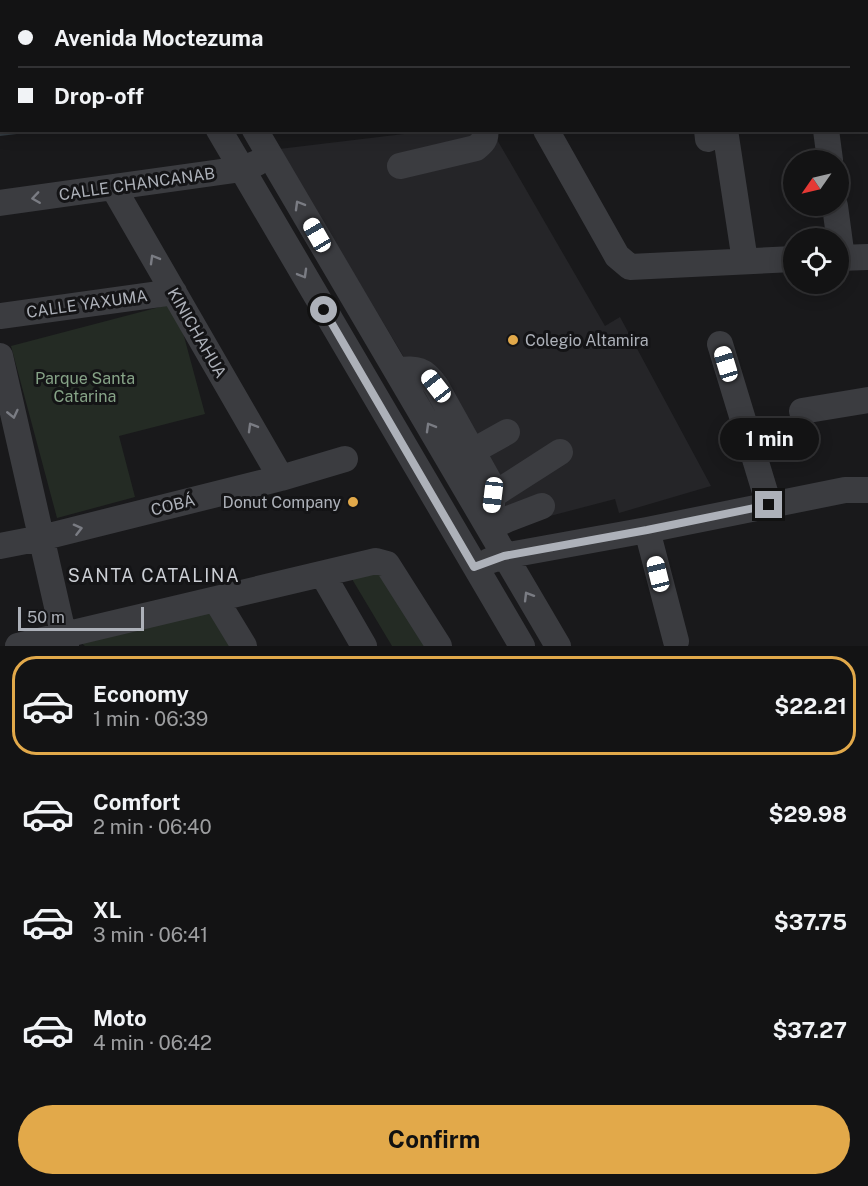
<!DOCTYPE html>
<meta charset="utf-8">
<style>
:root{--surface:#131314;--page:#1c1c1d;--text:#f1f3f6;--muted:#9d9ea0;--line:#323234;--accent:#e2a94a}
body{margin:0;font-family:"Public Sans",sans-serif;background:var(--page);color:var(--text);height:100vh;display:flex;flex-direction:column;font-size:22px;white-space:nowrap}
*{box-sizing:border-box;margin:0}
p{font-size:20px;color:var(--muted)}
.icon{flex:none;width:33px;height:33px;fill:none;stroke:currentColor;stroke-width:2;stroke-linecap:round;stroke-linejoin:round}
.map{position:relative;height:646px;overflow:hidden}
.details{display:flex;flex-direction:column;background:var(--surface);flex:1}
.details>*{flex:none}
.hud{position:absolute;left:0px;top:0px;width:868px;height:132px;box-shadow:0 3px 15px #0003,0 0 0 2px var(--line);display:grid;align-content:center;height:132px;padding:0 18px;background:var(--surface)}
.needle{width:39px;rotate:236deg}
.fabs{position:absolute;left:783px;top:150px;display:grid;gap:12px}
.fabs a{display:grid;place-items:center;width:66px;height:66px;border-radius:50%;background:var(--surface);box-shadow:0 3px 15px #0003,0 0 0 2px var(--line);font-size:30px}
.scale{position:absolute;left:18px;bottom:15px;width:126px;box-sizing:border-box;padding-left:6px;border:3px solid #adb1b9;border-top:0;font-size:16px;line-height:21px;white-space:nowrap;color:#adb1b9;-webkit-text-stroke:4px #141416;paint-order:stroke}
.end{position:absolute;width:27px;height:27px;margin:-14px;border:8px solid #adb1b9;background:#111;box-shadow:0 0 0 3px #111}
.from{border-radius:50%}
.bubble{position:absolute;height:42px;border-radius:21px;background:var(--surface);box-shadow:0 3px 15px #0003,0 0 0 2px var(--line);font-size:20px;font-weight:700;line-height:42px;text-align:center}
.car{position:absolute;width:18px;height:36px;margin:-18px -9px;border-radius:8px;box-shadow:0 0 4px 2px #0007;background:linear-gradient(#fff 24%,#345 0 40%,#fff 0 76%,#345 0 86%,#fff 0)}
.hud b{display:flex;align-items:center;gap:21px;height:57px;font-size:22px}
.hud b+b{border-top:2px solid var(--line)}
.hud i{width:15px;height:15px;background:var(--text)}
ul{padding:10px 0 0;list-style:none}
li{display:flex;align-items:center;gap:18px;height:99px;margin:0 12px 9px;padding:0 6px;border:3px solid transparent;border-radius:24px}
li div{flex:1}
li b{display:block;font-size:22px}
li em{font-style:normal;font-weight:700}
li.selected{border-color:var(--accent)}
li>.icon{width:54px;height:54px;stroke-width:1.5}
.cta{display:flex;gap:12px;margin-top:auto;padding:12px 18px}
.cta a{flex:1;height:69px;border-radius:36px;background:var(--accent);color:#111;font-size:24px;font-weight:700;line-height:69px;text-align:center}
.map>svg:first-child{display:block}
.built{fill:#252528}
.green{fill:#242b24}
.water{fill:#323a40}
.building{fill:#46474b;stroke:#333437;stroke-width:1.5}
.lines{fill:none;stroke-linecap:round;stroke-linejoin:round}
.minor{stroke:#3b3c40;stroke-width:26}
.oneway{stroke:#7a7c83}
.route{stroke:#adb1b9;stroke-width:8}
.poi-dot{fill:#e2a94a;stroke:#141416;stroke-width:2}
.labels{text-anchor:middle;dominant-baseline:central;stroke-width:6;stroke-linejoin:round;paint-order:stroke}
.street-label{font-size:16px;fill:#adb1b9;stroke:#141416}
.poi-label{font-size:16px;fill:#adb1b9;stroke:#141416;text-anchor:start}
.park-label{font-size:16px;fill:#86a387;stroke:#141416}
.neighbourhood-label{font-size:18px;letter-spacing:1.5px;fill:#cdd0d6;stroke:#141416}
</style>
<div class="map">
<svg width="868" height="646" viewBox="0 0 868 646">
<rect width="100%" height="100%" fill="#19191b"/>
<path class="built" d="M215 0H538L525 2H216Z
M429 131H492L605 326 620 317 711 486 619 513 615 499 500 529 402 354 279 149Z"/>
<path class="green" d="M175 303 205 414 119 436 135 497 57 518 11 346Z
M387 564 440 646H392L346 569Z
M216 600 244 646H85L70 634Z"/>
<path class="water" d="M764 0H868V31L867 2 751 1Z
M0 110H1L2 130 42 131 0 136Z"/>
<path class="building" d="M51 0H78V2H49Z"/>
<g class="lines">
<path class="minor" d="M95 0 96 2
M177 0 178 2
M690 0V2
M40 2 42 0
M125 2 127 0
M617 2 630 0
M0 27 2 26
M867 55H868
M0 70H2
M219 130 522 646
M255 130 558 646
M546 130 617 256 630 267 794 259
M707 130 708 139
M725 130 745 261
M826 130 830 160
M400 166 476 148C482 143 487 139 485 130
M113 187 281 478
M0 203 242 169 257 163
M835 206 842 258
M838 258 868 257
M0 316 174 292
M720 344 769 505
M0 356 66 646
M396 370C417 369 423 368 436 386L489 481C494 498 494 506 485 521
M802 411 868 400
M473 451 507 432
M493 495 560 452
M489 528 508 519 542 506
M647 530 676 641
M0 546 41 538 281 478 345 459
M489 561 504 556 647 530 845 490H868
M323 575 364 646
M216 600 244 646
M18 646 376 561 387 564 439 646"/>
</g>
<defs><path id="oneway-chevron" d="M-2-3.5L2.5 0L-2 3.5" fill="none" stroke-width="1.6" stroke-linecap="round" stroke-linejoin="round" transform="scale(1.5)"/></defs>
<g class="oneway">
<use href="#oneway-chevron" transform="translate(36 198) rotate(172)"/>
<use href="#oneway-chevron" transform="translate(299 205) rotate(-120)"/>
<use href="#oneway-chevron" transform="translate(154 259) rotate(-120)"/>
<use href="#oneway-chevron" transform="translate(303 274) rotate(60)"/>
<use href="#oneway-chevron" transform="translate(13 414) rotate(77)"/>
<use href="#oneway-chevron" transform="translate(252 427) rotate(-120)"/>
<use href="#oneway-chevron" transform="translate(430 427) rotate(-120)"/>
<use href="#oneway-chevron" transform="translate(78 529) rotate(-14)"/>
<use href="#oneway-chevron" transform="translate(528 596) rotate(-121)"/>
</g>
<g class="lines">
<path class="route" d="M324 310 474 567 504 556 647 530 769 505"/>
</g>
<g class="poi-dot">
<circle cx="513" cy="340" r="6"/>
<circle cx="353" cy="502" r="6"/>
</g>
<g class="labels">
<g class="street-label">
<text transform="translate(137 184) rotate(-8)">CALLE CHANCANAB</text>
<text transform="translate(87 304) rotate(-8)">CALLE YAXUMA</text>
<text transform="translate(197 333) rotate(60)">KINICHAHUA</text>
<text transform="translate(173 505) rotate(-14)">COBÁ</text>
</g>
<g class="poi-label">
<text x="525" y="340">Colegio Altamira</text>
<text x="341" y="502" text-anchor="end">Donut Company</text>
</g>
<g class="park-label">
<text x="85" y="378">Parque Santa<tspan x="85" dy="18">Catarina</tspan></text>
</g>
<g class="neighbourhood-label">
<text x="154" y="575">SANTA CATALINA</text>
</g>
</g>
</svg>
<div class="fabs">
<a><svg class="needle" viewBox="-14 -14 28 28"><path d="M0-13l5 13h-10z" fill="#e53935"/><path d="M0 13l5-13h-10z" fill="#9d9ea0"/></svg></a>
<a><svg class="icon" aria-label="locate" viewBox="0 0 24 24"><circle cx="12" cy="12" r="6"/><path d="M12 2v4M12 18v4M2 12h4M18 12h4"/></svg></a>
</div>
<div class="scale">50 m</div>
<i class="end from" style="left:324px;top:310px"></i>
<i class="end" style="left:769px;top:505px"></i>
<div class="bubble" style="left:720px;top:418px;width:99px">1 min</div>
<i class="car" style="left:317px;top:235px;rotate:330deg"></i>
<i class="car" style="left:726px;top:364px;rotate:343deg"></i>
<i class="car" style="left:436px;top:386px;rotate:322deg"></i>
<i class="car" style="left:493px;top:495px;rotate:187deg"></i>
<i class="car" style="left:658px;top:574px;rotate:346deg"></i>
<div class="hud">
<b><i class="from"></i>Avenida Moctezuma</b>
<b><i></i>Drop-off</b>
</div>
</div>
<section class="details">
<ul>
<li class="selected"><svg class="icon" aria-label="car" viewBox="0 0 24 24"><path d="M5 17H2v-5l4-1 3-4h7l3 4 3 1v5h-3M9 17h6M6 11h13"/><circle cx="7" cy="17" r="2"/><circle cx="17" cy="17" r="2"/></svg><div><b>Economy</b><p>1 min · 06:39</p></div><em>$22.21</em></li>
<li><svg class="icon" aria-label="car" viewBox="0 0 24 24"><path d="M5 17H2v-5l4-1 3-4h7l3 4 3 1v5h-3M9 17h6M6 11h13"/><circle cx="7" cy="17" r="2"/><circle cx="17" cy="17" r="2"/></svg><div><b>Comfort</b><p>2 min · 06:40</p></div><em>$29.98</em></li>
<li><svg class="icon" aria-label="car" viewBox="0 0 24 24"><path d="M5 17H2v-5l4-1 3-4h7l3 4 3 1v5h-3M9 17h6M6 11h13"/><circle cx="7" cy="17" r="2"/><circle cx="17" cy="17" r="2"/></svg><div><b>XL</b><p>3 min · 06:41</p></div><em>$37.75</em></li>
<li><svg class="icon" aria-label="car" viewBox="0 0 24 24"><path d="M5 17H2v-5l4-1 3-4h7l3 4 3 1v5h-3M9 17h6M6 11h13"/><circle cx="7" cy="17" r="2"/><circle cx="17" cy="17" r="2"/></svg><div><b>Moto</b><p>4 min · 06:42</p></div><em>$37.27</em></li>
</ul>
<div class="cta"><a>Confirm</a></div>
</section>
